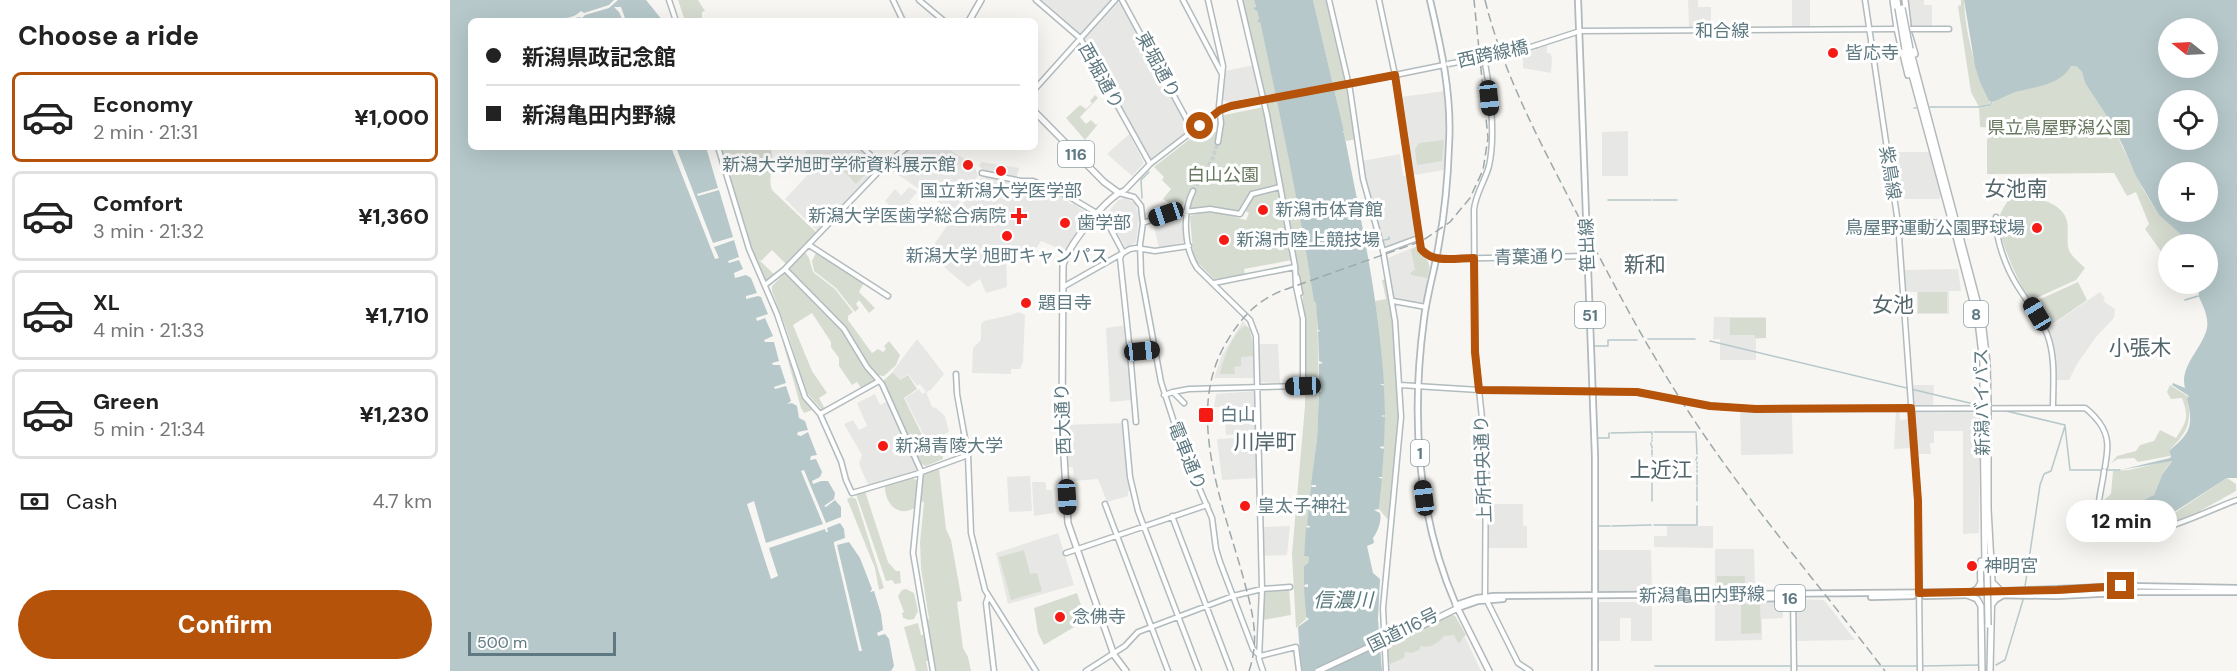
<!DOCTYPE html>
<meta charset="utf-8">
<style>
:root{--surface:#fff;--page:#f2f2f2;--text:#222;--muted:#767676;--line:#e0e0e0;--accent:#b45309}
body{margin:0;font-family:"DM Sans","Noto Sans JP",sans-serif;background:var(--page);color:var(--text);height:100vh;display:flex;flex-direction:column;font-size:22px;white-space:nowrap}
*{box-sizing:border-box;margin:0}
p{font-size:20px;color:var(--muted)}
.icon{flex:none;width:33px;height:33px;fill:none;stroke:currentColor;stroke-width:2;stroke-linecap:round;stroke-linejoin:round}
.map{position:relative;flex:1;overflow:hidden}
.sheet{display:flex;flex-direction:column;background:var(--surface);width:450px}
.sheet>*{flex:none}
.hud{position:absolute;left:18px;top:18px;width:570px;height:132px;border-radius:9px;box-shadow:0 6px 24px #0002;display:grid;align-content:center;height:132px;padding:0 18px;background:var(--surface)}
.needle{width:39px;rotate:288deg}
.buttons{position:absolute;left:1708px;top:18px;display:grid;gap:12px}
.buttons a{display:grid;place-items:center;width:60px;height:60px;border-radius:50%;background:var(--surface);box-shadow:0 6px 24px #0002;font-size:30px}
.scale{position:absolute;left:18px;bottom:15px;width:148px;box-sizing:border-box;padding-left:6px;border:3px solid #5e7981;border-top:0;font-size:16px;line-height:21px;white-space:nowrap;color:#5e7981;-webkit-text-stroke:4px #fff;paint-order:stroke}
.end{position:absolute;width:27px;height:27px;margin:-14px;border:8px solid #b45309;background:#fff;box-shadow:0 0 0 3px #fff}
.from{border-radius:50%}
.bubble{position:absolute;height:42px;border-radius:21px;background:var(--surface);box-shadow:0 6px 24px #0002;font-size:20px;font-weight:800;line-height:42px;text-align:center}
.car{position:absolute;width:18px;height:36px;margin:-18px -9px;border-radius:8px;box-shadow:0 0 4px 2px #0007;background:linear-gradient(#222 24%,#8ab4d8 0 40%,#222 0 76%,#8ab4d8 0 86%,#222 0)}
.hud b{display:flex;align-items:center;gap:21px;height:57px;font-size:22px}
.hud b+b{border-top:2px solid var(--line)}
.hud i{width:15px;height:15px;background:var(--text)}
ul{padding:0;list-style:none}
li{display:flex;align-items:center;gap:18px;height:90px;margin:0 12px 9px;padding:0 6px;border:3px solid var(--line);border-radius:9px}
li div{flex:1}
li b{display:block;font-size:22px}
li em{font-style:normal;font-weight:800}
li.selected{border-color:var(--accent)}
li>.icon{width:54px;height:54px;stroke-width:1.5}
h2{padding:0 18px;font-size:27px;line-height:72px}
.pay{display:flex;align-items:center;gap:15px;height:66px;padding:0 18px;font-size:22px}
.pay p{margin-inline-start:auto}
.cta{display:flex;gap:12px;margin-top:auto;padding:12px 18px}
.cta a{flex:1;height:69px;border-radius:36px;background:var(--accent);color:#fff;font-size:24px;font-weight:800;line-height:69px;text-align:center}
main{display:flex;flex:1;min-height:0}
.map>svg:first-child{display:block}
.built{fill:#e7e7e6}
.green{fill:#d7dcd1}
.water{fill:#b6c8ca;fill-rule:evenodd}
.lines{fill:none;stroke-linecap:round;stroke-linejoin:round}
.stream{stroke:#b6c8ca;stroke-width:1.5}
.secondary-tunnel{stroke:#c9d0d0;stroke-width:4;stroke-dasharray:4 2;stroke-linecap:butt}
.secondary-casing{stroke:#b2bbbe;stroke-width:7}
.primary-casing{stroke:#b1b9bc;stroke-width:8}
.highway-casing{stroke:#b3b9bb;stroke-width:8}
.secondary{stroke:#fff;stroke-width:4}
.primary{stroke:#fff;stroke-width:4.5}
.highway{stroke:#fff;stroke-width:5}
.rail{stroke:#9da8ac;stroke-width:1.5;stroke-dasharray:9 4.5;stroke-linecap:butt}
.secondary-bridge-casing{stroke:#b2bbbe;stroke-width:7;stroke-linecap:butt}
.highway-bridge-casing{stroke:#b3b9bb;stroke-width:8;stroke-linecap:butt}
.secondary-bridge{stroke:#fff;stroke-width:4}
.highway-bridge{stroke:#fff;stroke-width:5}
.route{stroke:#b45309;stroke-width:8}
.poi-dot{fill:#f51b14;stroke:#fff;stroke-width:2}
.labels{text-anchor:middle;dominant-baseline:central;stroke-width:6;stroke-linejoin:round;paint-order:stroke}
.shield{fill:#fff;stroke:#8ea1a7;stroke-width:1.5}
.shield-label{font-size:16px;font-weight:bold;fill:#5e7981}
.street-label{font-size:18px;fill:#5e7981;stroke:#fff}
.poi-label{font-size:18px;fill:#5e7981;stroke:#fff;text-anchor:start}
.park-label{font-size:18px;fill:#68785e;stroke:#fff}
.water-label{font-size:20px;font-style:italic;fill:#597a7c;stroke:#fff}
.quarter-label{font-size:21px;fill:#51656b;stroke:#fff}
</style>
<main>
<section class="sheet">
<h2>Choose a ride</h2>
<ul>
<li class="selected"><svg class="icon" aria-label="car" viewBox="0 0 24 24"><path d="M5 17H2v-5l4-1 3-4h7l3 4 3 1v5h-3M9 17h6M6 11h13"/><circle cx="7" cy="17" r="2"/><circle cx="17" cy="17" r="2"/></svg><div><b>Economy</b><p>2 min · 21:31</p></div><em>¥1,000</em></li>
<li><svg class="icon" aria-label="car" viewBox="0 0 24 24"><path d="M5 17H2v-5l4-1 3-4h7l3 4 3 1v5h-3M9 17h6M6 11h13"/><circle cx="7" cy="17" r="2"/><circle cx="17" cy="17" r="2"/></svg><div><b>Comfort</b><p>3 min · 21:32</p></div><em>¥1,360</em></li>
<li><svg class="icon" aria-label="car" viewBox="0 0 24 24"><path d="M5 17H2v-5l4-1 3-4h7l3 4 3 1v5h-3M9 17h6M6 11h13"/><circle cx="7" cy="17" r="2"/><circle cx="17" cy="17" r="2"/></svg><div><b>XL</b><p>4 min · 21:33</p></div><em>¥1,710</em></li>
<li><svg class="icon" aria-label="car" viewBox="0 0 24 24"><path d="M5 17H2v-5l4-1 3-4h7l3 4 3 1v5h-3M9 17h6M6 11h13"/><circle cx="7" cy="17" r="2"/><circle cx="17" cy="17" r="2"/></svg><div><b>Green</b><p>5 min · 21:34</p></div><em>¥1,230</em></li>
</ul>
<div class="pay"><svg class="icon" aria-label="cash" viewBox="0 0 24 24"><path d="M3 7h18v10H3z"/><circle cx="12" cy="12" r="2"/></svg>Cash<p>4.7 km</p></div>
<div class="cta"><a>Confirm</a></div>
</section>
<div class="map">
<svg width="1787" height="671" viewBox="0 0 1787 671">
<rect width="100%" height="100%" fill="#f7f6f2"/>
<path class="built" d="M592 0H662L631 35Z
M666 0 674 8 740 129 701 160H699L632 39Z
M1238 0H1248V7H1261V28H1239Z
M1342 0H1360V27H1342Z
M1457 0H1474V5H1482V27H1462Z
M1097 45V53H1100L1102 58 1101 73 1073 68V54Z
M805 65 810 96 780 102 772 100 775 71Z
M995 91 997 131 994 170 964 175 961 173 951 97Z
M1178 131V176H1152V132Z
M679 134 694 163 682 176 657 154Z
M360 147H409L429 170 368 232 335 199 367 165 355 153Z
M459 147H495L524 165 528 176 503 212 438 168Z
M1439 152H1479L1491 197 1489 199H1446Z
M950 154 953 176 957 175 965 237 936 249 916 192 912 161Z
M531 162 569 168 566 178 536 172 529 166Z
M543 176 565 183 585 184 616 198 620 204H624L642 216 616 249 608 248 591 241 583 253 556 257 557 287 536 293 530 279 518 287 482 257 480 250 531 178Z
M459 187 467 192 459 202 472 212 460 224 435 201 445 189 451 196Z
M675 198 685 203 689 218 686 242 676 248 657 214 668 200Z
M731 215 735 242 709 248 703 222 721 216Z
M967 246 971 254 978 260 980 267 973 301 970 304 946 300 943 297 936 259Z
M1508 269 1511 291H1499V314H1467V292H1455L1454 270Z
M1650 292 1655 298 1653 301 1665 309 1664 318 1646 337 1627 364 1619 380H1604V349L1598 328Z
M568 312 575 315 573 362 570 369H561V374L522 373 523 348 531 340V324L534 321 561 315Z
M1264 317H1316V338L1306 339V360H1270V339H1263Z
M793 321 800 330 803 344 806 345 807 378H764L772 355Z
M677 325 682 400 660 402 656 328Z
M467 339 494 374 481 390 476 392 470 384 467 386 458 374 450 380 443 371Z
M809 344H828L830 383 810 382Z
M1462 385H1484L1483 406H1464Z
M469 389 472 394 476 392 482 407 486 408 495 416 499 432 477 442 455 398Z
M806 391V434L776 435 774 407H764L766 394Z
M425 394 430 405 438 401 467 467 464 473 419 487 409 464 412 455 394 424 403 420 409 430 417 426 407 403Z
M1446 410H1449L1450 420 1460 419 1461 448 1444 449Z
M1465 410 1530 411 1529 533 1513 534V431H1484V443H1480L1481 454H1466L1463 412Z
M1290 412H1339L1342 414 1343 454 1291 455Z
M674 423 680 491 678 492V496L657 502 648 479 624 481 623 467H617L615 425Z
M806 437 807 478 772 480 767 439Z
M580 476 582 511 559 512 557 477Z
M582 482H593L596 483V490H602L604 513 584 516Z
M1037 504H1073V526H1077V548H1037Z
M840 526 837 555 812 556V527Z
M1217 526H1263V548L1204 547V536H1217Z
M608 533 624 585 558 604 546 553Z
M1265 549H1304L1305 591 1265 592Z
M1148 550H1201L1202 593H1150L1148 591Z
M1346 599 1374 600 1405 640 1345 641Z
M1333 601V618L1312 619V640L1265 641V602Z
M1150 602H1202V641H1181V618H1170V641H1148V604Z
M1002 615 1005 616 1031 671H938L936 650 941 644Z"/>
<path class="green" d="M228 0H248L255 11 252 12V21H235Z
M791 0H804L809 19 808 22H810L842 168 867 310 869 389 872 390V393H869L867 439 854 556 859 557 858 563 854 566 856 619 846 628 842 554 855 406V319L851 282 846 268 828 165 827 187C808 190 797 191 791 211L787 213 763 207 740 209 742 190 729 211H717L720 204 713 199 721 189 712 180 714 177 704 167 745 135 752 142 763 133 767 131V142L770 143 774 115 814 107 821 130 800 28Z
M863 0H878L894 63 907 139 896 141 894 133H892L894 131Z
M1511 0H1514C1515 32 1526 74 1540 102L1539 105 1529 107 1521 92 1508 6 1511 5Z
M1621 66H1626L1632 72 1635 83 1660 121 1693 189 1709 215 1738 241 1740 244H1719V254L1715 257 1695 229 1699 224 1686 192 1677 196 1664 173 1537 174V140L1542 128 1530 127 1529 108 1540 106C1558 83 1602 94 1621 66Z
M645 95 648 98 630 117 636 124 641 120 646 125 649 123 635 140 616 118 630 105 636 109 642 103 640 101Z
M994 140 992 161 967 165 965 149 969 143Z
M269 147H320C326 163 317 176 322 190L367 233 337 265 322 250 311 261 308 259 326 276 316 282 294 230Z
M408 151 423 166 406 184 391 168Z
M829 189 842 260 794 269 795 275 764 279 747 262 743 253 740 216C763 208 774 214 796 220L799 213 794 210C802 191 810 193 829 189Z
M1561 196C1580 196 1612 200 1617 221 1619 230 1616 242 1619 250 1621 256 1630 263 1635 268L1626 280 1584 299 1577 296C1568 280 1548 239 1549 221 1549 212 1557 203 1561 196Z
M967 246C974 261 983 259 977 278L961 275V272L965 270 961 250Z
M354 251 359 258 363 272 385 289 403 312 398 316V320L422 353 428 349 433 352 436 349 434 346 439 341 450 355 446 365 434 376 426 375 418 366 395 328 339 270Z
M367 251 415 281 409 292 425 308 419 313 409 300 406 304 409 308 405 312 386 288 364 271 362 261Z
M336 272 394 329 424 378V381L411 388 407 382 402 385 389 366V358L381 347V342L362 313 343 325 362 371 377 393 369 398 375 409 372 410 356 392 337 331 322 291V286Z
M937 279 942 305 950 417 941 521H939L929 509C937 439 936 371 925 301L936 299 932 280Z
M1628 282 1637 300 1597 328 1584 302Z
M1468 292H1497V313H1468Z
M326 317 353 396 367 411 362 410 354 413 351 408Z
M1280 318H1316V338H1305V335H1280Z
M795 326 799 328 802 339 803 356 791 357V366L784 367 785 374H770C772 362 783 331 795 326Z
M443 372 450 380 458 375 467 389 454 398 476 443 483 441 486 453 492 452 493 459 476 466 471 464 433 381Z
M1720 385 1739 397 1737 399C1743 425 1736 433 1719 451L1720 456 1688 462 1684 458 1668 459 1661 463 1667 456 1686 451 1690 445 1704 441 1710 430 1726 438C1737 421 1739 417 1732 398L1721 399 1717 392Z
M1722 460 1712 475 1704 495 1696 502 1709 503 1711 515 1726 512 1777 478 1786 484V491L1750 511 1753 512 1718 528 1675 533 1670 525H1666C1659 518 1656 510 1654 500L1661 494 1663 471 1679 470Z
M489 468 496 529 501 540 512 601 507 602 513 648 518 657 521 671H484L476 621 479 619 471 568 470 543 474 502 471 501 474 473Z
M463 478 467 481 466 507C448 519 434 503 435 485Z
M415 491 438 562 446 571H450L451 583 445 584 442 580 436 581 406 494Z
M401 497 406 499 434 588 429 590 425 568 397 499Z
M574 550 580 574 587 573 592 591 561 600 549 557Z
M1267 576H1295V590H1267Z
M839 588 841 615 813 620 814 590Z
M456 589 464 593 468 611 464 619 459 620 453 618 452 613 454 612 448 596 452 590Z
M627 593 636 620 594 645 588 633 584 608Z
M1291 604H1310L1311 633 1291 634Z
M1000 614 1005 616 1016 635 1012 638 1011 642 1008 643 1004 635 994 636C989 643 979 649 971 646L969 650 962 653 955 652 954 658 940 664 936 653 939 646Z
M468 623 471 635H474L479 660 476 661 478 671H466L454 627Z"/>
<path class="water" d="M0 0H164L159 5 134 13 131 11C123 19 111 19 101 18L97 21H21V147H221L265 259 269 258 264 247 284 240 289 257 278 261 279 263 289 260 293 269 284 273 285 278 296 275 301 278 307 293 296 296V299L308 296 311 297 318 314 306 318 307 321 315 318 323 336 314 340 315 342H324L329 361 322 363 323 365H330L336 383 324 387 325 389 336 386 341 401 337 404 342 403 347 406 349 418 355 421 358 430 348 432 347 435 351 436 358 432 367 455 361 456 360 460 366 459 372 472 370 477 362 481 363 484 371 481H378L385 493 384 499 374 506 376 507 385 500 391 507V517L376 523 354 470 351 471 373 524 316 543 304 501 297 504 321 579 328 576 319 548 375 529 376 532H378L377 528 390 523 394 529 395 538 384 542V544L409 651H412L387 545 399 542 410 558 422 589 420 592 424 591 431 614 433 630 427 633 428 636 435 634 439 639 444 666 441 671H0Z
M168 0H196L213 21H176L171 7H164L169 12 173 21H114L129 17 132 18 135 15 159 8Z
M804 0H863L894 131 892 132 894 133C910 216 929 299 934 384H930L934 386 935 415 931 416 935 417 934 446 930 447V448L934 449 932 477H928L932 479 929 509 924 510 930 513C932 520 928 531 923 538L924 543 917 546 923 573 930 579 928 619 932 671H852L851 669 848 627 859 619 856 617 854 587H858V584L854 585V566L858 563 859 557 854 556 856 528 861 527 857 525 861 487H866V485H861L867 439 869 392H872V390L869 389V364L873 363 869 361 868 332 870 330H868L866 303 864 301C850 207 830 115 810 22H807L809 19 807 11 803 8 806 7Z
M1514 0H1787V478H1777L1721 514 1710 515 1708 503 1704 504 1699 501 1694 504 1690 502 1704 495 1712 475 1722 461 1670 470 1720 458 1721 457 1719 451C1740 433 1744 427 1737 399L1739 396 1722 385 1723 383 1735 388C1729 366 1753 348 1757 328 1759 317 1753 306 1749 297 1748 293 1750 288 1749 284H1758V244H1740L1738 241 1709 215 1686 176 1673 146 1660 121 1635 83 1632 72 1626 66H1621C1611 85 1584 87 1565 92 1557 95 1550 99 1543 102L1539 101 1530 82 1525 66ZM1719 28H1758V68H1719ZM1758 100V140H1719V100ZM1719 172H1758V212H1719Z
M226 147H256L268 188 247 194 248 196 269 190 283 237 263 243Z"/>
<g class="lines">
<path class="stream" d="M1480 107H1529L1540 105 1542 101
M1464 108H1466
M692 198 691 180 699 172
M1158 200H1201
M1203 200H1227
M925 242 939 239V237
M1735 300 1748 296
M1198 339H1202
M1203 339H1245
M1159 340H1187
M1260 341 1532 406
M1144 346H1158V340
M1552 410 1615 425
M1615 426 1620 470H1670
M1204 432H1246L1247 454
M1161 433 1202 432V435
M1202 437V438
M1147 438H1159V433
M1202 441V440
M1201 443V445
M1202 448V446
M1202 450V455
M1202 457V501
M1246 460 1247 457
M1247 464V462
M1247 468V466
M1247 470V472
M1247 485V475
M1247 487V501
M1204 525H1247V506
M1148 526H1160
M1162 526 1201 525
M1546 665 1555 660 1573 600 1590 485 1594 474 1601 471 1615 426
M1205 666H1468
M1473 666 1528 665"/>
<path class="secondary-tunnel" d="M743 191 762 160 768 142"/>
<defs>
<path id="secondary" d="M219 0 226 21
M443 0 453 21
M469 0 494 21
M586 0 630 38 700 164
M672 0 743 131
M733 0 772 74
M758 0 773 66 769 106 771 123 768 142
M879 0 900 90 913 179 933 251 945 321 951 417 933 608 936 671
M929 0 945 75 971 249 977 255 986 259 1138 256
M1415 0 1448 223 1468 501 1470 671
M1455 29H1499
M1087 45 1130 31 1448 29
M1033 54C1040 85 1046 135 1039 166 1035 181 1025 195 1024 210L1025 352 1036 456 1035 597 1068 663 1080 671
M945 75 994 65
M585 89 665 0
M268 147 299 249 327 314 355 397 370 414 391 461 396 480 402 493 466 474 518 455
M412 147 433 167
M532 173 571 181H583L618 196 655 218 673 252 670 258 680 352 705 350
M743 191C732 212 734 248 747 268L800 320 806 336 812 589 809 659 813 671
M669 193 684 197 691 206 693 223 690 244 691 274 711 382 733 450 762 518 766 549 770 562 803 649 810 656
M669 193 675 190 700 164 770 110 781 106
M1546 217C1545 239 1556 268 1568 287 1578 303 1590 317 1597 334 1606 357 1603 384 1603 408
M693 223 717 214 760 209 790 214 802 194 830 187
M1448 223 1546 222
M359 245 438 296
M933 251 968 238
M335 269 394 329 417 367 432 384 471 471 463 553 483 671
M847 277 850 293
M764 283 845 267
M315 285 335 269 431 169 457 147
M613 287 680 249 686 248 705 251 739 246
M943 301 976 307
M680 352 686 422
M506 374 507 394 518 455 521 533 535 590 586 671
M950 385 1029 390 1187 392 1260 406 1306 409 1635 408C1641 412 1644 416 1649 422 1660 437 1658 449 1655 467
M723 392 739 389 853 386V319L846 286 845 266 817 115 790 0
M714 395 723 392 734 403
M370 414 429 381
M675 422 680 477 688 511 749 671
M1654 471C1653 484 1646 504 1649 517 1661 563 1761 508 1787 500
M655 504 718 671
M722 516 781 671
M616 553 757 505
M1343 595 1344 671
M538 597 536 603 544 671
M810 656 846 647 849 671
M636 671 675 646 688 632 783 596 812 589 840 587"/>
<path id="primary" d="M980 0C991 47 1002 95 999 144 998 177 995 211 989 243 985 269 977 294 974 319 961 416 967 515 1006 605L1027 598 1044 596 1531 592 1678 586 1787 588
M1128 0 1145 456V671
M1541 595 1607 596 1687 592H1787
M1475 596 1520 595
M1421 597 1463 596
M1229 599 1352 598
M1008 608 1028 601 1053 599"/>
<path id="highway" d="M1443 0 1447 29 1458 75
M1447 0 1448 8
M1455 0 1458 25
M519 21 531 0
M1459 34 1465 54
M1455 49 1501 219
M1460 49 1505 219
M585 112 654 182 669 193C651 205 619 244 613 265L612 423 618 523 664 655 676 671
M1503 225 1528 321 1533 363V405
M1507 225 1532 320 1537 363 1538 404
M1533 411 1535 566
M1538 411V510
M1538 509 1542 581 1540 671
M1531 561C1531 574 1527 589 1541 594
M1543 583 1551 591
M1522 592 1528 588 1531 582
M1517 595 1527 599 1531 606 1532 671
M1543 603 1545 600 1553 595
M1006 605 1039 671
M951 636 1008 608"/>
</defs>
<use href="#secondary" class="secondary-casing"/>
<use href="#primary" class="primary-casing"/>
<use href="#highway" class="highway-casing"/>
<use href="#secondary" class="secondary"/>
<use href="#primary" class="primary"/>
<use href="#highway" class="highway"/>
<path class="rail" d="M1035 0C1053 73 1088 138 1122 204 1159 276 1196 347 1240 414 1299 504 1370 586 1435 671
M799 671C811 636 801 607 792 573 772 502 735 412 776 343 790 319 805 302 831 291L972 241 1000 222 1020 198 1033 170 1038 138 1024 0"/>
<defs>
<path id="secondary-bridge" d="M998 64 1068 51 1087 45
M781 106 945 75"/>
<path id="highway-bridge" d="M1448 8 1455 49
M1452 8 1460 49
M1501 219 1503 225
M1505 219 1507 225
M1533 405V411
M1538 411V404
M1537 566 1538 625
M868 671 949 633"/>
</defs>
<use href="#secondary-bridge" class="secondary-bridge-casing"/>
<use href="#highway-bridge" class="highway-bridge-casing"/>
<use href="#secondary-bridge" class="secondary-bridge"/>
<use href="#highway-bridge" class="highway-bridge"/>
</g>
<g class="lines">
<path class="route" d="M750 126 770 110 781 106 945 75 971 249C983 264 1006 258 1024 258L1025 352 1029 390 1187 392 1260 406 1306 409 1461 408 1468 501 1469 593 1607 590 1671 586"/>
</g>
<g class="poi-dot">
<circle cx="1383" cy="53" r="6"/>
<circle cx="518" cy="165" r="6"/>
<circle cx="551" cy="171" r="6"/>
<circle cx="813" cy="210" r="6"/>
<path d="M566 207h6v6h6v6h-6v6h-6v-6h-6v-6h6z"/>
<circle cx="615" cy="223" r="6"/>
<circle cx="1587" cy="228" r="6"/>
<circle cx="557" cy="236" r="6"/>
<circle cx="774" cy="240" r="6"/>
<circle cx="576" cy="303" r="6"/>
<rect x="748" y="407" width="16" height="16" rx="3"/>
<circle cx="433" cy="446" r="6"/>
<circle cx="795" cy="506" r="6"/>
<circle cx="1522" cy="566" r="6"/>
<circle cx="610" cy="617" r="6"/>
</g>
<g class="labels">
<g class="shield">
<rect x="608" y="141" width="36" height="26" rx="4.5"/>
<rect x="1514" y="301" width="24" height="26" rx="4.5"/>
<rect x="1125" y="302" width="30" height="26" rx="4.5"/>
<rect x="961" y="440" width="18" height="26" rx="4.5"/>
<rect x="1325" y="585" width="30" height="26" rx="4.5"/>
</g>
<g class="shield-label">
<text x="626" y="154">116</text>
<text x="1526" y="314">8</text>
<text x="1140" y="315">51</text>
<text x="970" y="453">1</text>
<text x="1340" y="598">16</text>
</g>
<g class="street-label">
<text x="1272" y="31">和合線</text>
<text transform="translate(1043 54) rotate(-12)">西跨線橋</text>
<text transform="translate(708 65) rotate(62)">東堀通り</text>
<text transform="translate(651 76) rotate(61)">西堀通り</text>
<text transform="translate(1440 173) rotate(81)">紫鳥線</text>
<text transform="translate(1137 245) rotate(-92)">笹出線</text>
<text transform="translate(1080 257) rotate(-1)">青葉通り</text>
<text transform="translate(1532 402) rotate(-91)">新潟バイパス</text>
<text transform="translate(613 419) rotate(-92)">西大通り</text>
<text transform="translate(737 456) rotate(68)">電車通り</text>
<text transform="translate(1033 469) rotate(-92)">上所中央通り</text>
<text transform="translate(1252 595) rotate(-1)">新潟亀田内野線</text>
<text transform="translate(953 630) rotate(-26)">国道116号</text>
</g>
<g class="poi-label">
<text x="1395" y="53">皆応寺</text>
<text x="506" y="165" text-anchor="end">新潟大学旭町学術資料展示館</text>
<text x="551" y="191" text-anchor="middle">国立新潟大学医学部</text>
<text x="825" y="210">新潟市体育館</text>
<text x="556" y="216" text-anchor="end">新潟大学医歯学総合病院</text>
<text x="627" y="223">歯学部</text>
<text x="1575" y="228" text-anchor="end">鳥屋野運動公園野球場</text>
<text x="786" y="240">新潟市陸上競技場</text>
<text x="557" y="256" text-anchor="middle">新潟大学 旭町キャンパス</text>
<text x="588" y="303">題目寺</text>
<text x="770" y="415">白山</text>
<text x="445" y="446">新潟青陵大学</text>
<text x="807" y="506">皇太子神社</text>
<text x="1534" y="566">神明宮</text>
<text x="622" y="617">念佛寺</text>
</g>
<g class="park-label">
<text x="1609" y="128">県立鳥屋野潟公園</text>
<text x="773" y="175">白山公園</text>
</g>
<g class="water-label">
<text x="893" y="600">信濃川</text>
</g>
<g class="quarter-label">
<text x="1566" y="189">女池南</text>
<text x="1195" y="265">新和</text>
<text x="1443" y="305">女池</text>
<text x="1690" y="348">小張木</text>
<text x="815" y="442">川岸町</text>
<text x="1211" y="470">上近江</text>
</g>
</g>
</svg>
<div class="buttons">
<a><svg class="needle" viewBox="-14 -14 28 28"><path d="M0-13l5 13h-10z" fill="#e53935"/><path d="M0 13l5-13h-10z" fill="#767676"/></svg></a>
<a><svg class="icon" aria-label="locate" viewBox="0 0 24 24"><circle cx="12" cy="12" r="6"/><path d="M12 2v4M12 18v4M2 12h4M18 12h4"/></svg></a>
<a>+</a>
<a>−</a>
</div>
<div class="scale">500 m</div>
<i class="end from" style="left:750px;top:126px"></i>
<i class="end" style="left:1671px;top:586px"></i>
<div class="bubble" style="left:1616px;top:500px;width:111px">12 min</div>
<i class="car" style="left:1039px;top:98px;rotate:174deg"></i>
<i class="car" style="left:716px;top:214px;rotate:251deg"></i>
<i class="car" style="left:1587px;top:314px;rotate:329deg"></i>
<i class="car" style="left:692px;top:351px;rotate:84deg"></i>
<i class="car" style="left:853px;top:386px;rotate:268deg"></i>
<i class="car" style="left:617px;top:497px;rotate:177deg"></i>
<i class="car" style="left:974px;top:498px;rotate:353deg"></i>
<div class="hud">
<b><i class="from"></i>新潟県政記念館</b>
<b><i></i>新潟亀田内野線</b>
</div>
</div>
</main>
